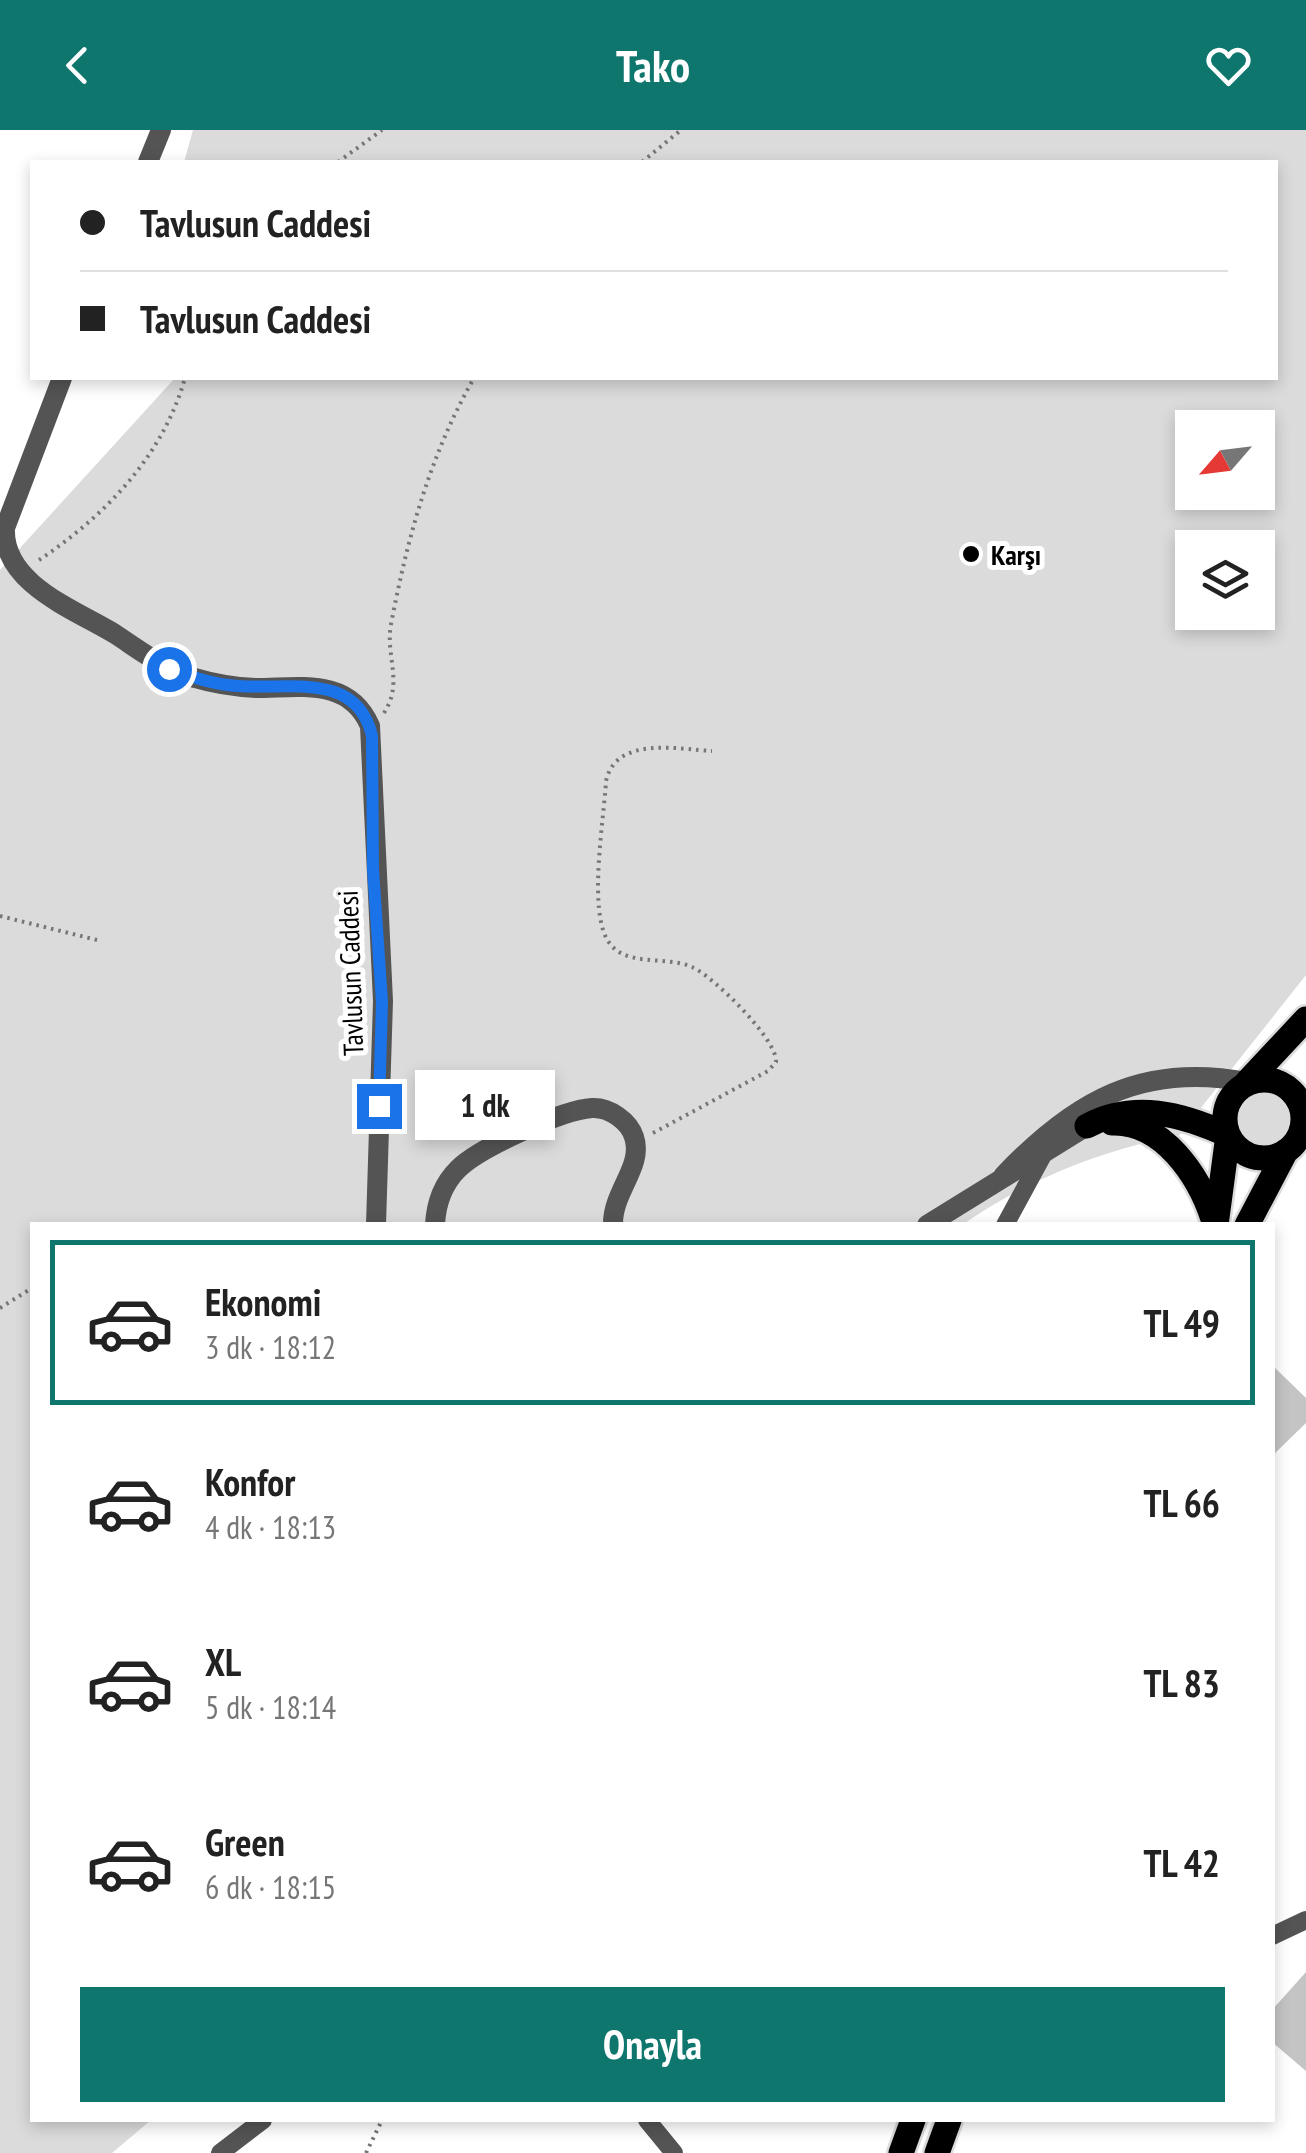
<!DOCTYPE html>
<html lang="tr">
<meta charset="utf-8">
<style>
:root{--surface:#fff;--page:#f2f2f2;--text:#222;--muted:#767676;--line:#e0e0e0;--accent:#0f766e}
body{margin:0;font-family:"PT Sans Narrow",sans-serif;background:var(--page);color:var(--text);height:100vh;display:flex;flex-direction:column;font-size:38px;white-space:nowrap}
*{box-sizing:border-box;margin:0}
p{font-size:32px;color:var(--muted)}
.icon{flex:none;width:55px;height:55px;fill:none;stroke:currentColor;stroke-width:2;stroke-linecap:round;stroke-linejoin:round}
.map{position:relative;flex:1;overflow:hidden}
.drawer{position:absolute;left:30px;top:1092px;width:1245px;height:900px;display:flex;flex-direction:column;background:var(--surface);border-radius:0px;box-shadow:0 5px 15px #0003}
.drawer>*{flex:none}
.top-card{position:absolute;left:30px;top:30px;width:1248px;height:220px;border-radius:0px;box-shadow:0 5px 15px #0003;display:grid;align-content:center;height:220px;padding:0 50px;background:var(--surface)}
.needle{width:65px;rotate:242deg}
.buttons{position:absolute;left:1175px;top:280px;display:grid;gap:20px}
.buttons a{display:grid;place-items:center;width:100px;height:100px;border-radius:0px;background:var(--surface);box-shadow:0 5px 15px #0003;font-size:50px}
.end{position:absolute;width:45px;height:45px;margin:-22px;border:12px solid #1a73e8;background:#fff;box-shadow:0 0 0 5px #fff}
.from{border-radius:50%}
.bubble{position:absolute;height:70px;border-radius:0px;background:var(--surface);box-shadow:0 5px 15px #0003;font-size:32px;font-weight:800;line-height:70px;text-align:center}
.top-card b{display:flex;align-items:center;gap:35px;height:95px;font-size:38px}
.top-card b+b{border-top:2px solid var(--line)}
.top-card i{width:25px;height:25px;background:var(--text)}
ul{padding:18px 0 0;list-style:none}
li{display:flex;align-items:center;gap:30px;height:165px;margin:0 20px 15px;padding:0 30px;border:5px solid transparent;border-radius:0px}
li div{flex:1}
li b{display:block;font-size:38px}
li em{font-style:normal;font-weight:800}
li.selected{border-color:var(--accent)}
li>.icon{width:90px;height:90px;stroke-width:1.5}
.button{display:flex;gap:20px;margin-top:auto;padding:20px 50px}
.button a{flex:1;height:115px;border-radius:0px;background:var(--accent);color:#fff;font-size:40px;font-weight:800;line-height:115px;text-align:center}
header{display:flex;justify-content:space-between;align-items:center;height:130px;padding:0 50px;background:var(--accent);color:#fff;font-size:45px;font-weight:800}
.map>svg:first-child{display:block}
.green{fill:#dbdbdb;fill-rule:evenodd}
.building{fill:#c4c4c4}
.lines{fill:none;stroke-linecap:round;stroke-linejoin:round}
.primary-casing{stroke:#dbdbdb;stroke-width:30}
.path{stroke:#767676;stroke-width:4;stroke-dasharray:2.5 5;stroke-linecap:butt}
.minor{stroke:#545454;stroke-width:18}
.tertiary{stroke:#545454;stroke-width:20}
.primary{stroke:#000;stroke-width:25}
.route{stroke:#1a73e8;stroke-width:12}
.poi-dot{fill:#000;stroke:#fff;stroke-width:4}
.labels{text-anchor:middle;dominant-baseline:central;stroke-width:10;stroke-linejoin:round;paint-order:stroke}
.poi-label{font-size:28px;font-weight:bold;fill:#000;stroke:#fff;text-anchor:start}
.street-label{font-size:28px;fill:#000;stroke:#fff}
</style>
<header><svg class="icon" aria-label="back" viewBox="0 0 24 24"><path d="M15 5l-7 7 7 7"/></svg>Tako<svg class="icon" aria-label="heart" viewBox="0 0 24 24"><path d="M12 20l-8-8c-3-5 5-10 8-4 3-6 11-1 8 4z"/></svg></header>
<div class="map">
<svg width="1306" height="2023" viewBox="0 0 1306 2023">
<rect width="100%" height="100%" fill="#fff"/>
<path class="green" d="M193 0H1306V845L1162 1027 1140 1014C1075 1031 1017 1057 962 1095H32V1990H151L112 2023H0V440L175 248H1275V32H184ZM1192 298H1258V362H1192ZM1192 418H1258V482H1192Z
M1231 987a31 31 0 1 1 62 0a31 31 0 1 1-62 0Z"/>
<path class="building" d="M1272 1235 1306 1268V1293L1272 1326Z
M1306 1842V1941L1272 1912V1880Z"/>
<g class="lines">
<defs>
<path id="primary" d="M1225 989a39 39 0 1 1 78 0a39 39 0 1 1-78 0Z
M1247 952 1306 889
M1112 993C1163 991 1199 1046 1213 1089
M1087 996C1134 971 1182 984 1228 1005L1216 1095
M1247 1095 1286 1021
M901 2023 913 1990
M937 2023 949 1990"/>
</defs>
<use href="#primary" class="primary-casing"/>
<path class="path" d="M338 32 382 0
M642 32 681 0
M39 430C105 386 163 326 185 248
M384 583C404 552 385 526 391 494 408 406 430 325 474 248
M0 786 97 810
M653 1003 768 941 776 932C778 910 713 846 692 837 665 825 625 838 608 811 588 779 604 690 606 651 616 606 677 619 712 621
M0 1178 32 1158
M366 2023 382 1990"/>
<path class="minor" d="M1005 1095 1043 1025
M1272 1806 1306 1790
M647 1990 674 2023
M220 2023 263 1990"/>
<path class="tertiary" d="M148 32 161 0
M62 248 5 398C2 454 76 480 115 504 141 521 165 540 195 548 215 554 235 557 256 558 299 558 349 547 370 596L383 871 376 1095
M1003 1046C1074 971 1142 932 1247 952
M435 1095C436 1074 443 1054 458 1039 479 1018 562 980 592 978 609 977 629 991 634 1007 644 1036 612 1062 613 1095
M927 1095 1087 996"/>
<use href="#primary" class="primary"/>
</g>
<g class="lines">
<path class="route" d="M169 539C192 547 215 555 239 556 289 560 357 541 372 606L373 739 382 872 379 976"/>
</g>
<circle class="poi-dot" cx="971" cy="424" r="10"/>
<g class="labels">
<g class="poi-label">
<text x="991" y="424">Karşı</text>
</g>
<g class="street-label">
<text transform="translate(350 843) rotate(-92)">Tavlusun Caddesi</text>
</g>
</g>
</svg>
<div class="buttons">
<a><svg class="needle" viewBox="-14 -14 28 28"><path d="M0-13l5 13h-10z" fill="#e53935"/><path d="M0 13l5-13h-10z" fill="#767676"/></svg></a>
<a><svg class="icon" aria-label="layers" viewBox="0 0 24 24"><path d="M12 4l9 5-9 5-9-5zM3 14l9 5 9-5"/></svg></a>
</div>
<i class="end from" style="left:169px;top:539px"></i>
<i class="end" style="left:379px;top:976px"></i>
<div class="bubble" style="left:415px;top:940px;width:140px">1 dk</div>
<div class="top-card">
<b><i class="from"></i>Tavlusun Caddesi</b>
<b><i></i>Tavlusun Caddesi</b>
</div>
<section class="drawer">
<ul>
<li class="selected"><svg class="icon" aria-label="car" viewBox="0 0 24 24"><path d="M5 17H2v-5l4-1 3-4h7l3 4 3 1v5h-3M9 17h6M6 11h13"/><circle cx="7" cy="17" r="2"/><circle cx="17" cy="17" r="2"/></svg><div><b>Ekonomi</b><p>3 dk · 18:12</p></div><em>TL 49</em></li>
<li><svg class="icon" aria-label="car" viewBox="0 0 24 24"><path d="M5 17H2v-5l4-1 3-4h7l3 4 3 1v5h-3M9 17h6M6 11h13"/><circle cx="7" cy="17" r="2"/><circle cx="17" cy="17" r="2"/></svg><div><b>Konfor</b><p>4 dk · 18:13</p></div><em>TL 66</em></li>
<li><svg class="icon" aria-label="car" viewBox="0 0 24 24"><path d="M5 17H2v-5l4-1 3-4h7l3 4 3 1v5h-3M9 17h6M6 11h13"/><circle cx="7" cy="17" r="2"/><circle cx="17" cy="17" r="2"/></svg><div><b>XL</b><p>5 dk · 18:14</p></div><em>TL 83</em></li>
<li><svg class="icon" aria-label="car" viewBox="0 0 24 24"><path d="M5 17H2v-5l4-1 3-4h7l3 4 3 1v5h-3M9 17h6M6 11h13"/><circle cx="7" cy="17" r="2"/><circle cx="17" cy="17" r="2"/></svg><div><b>Green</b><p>6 dk · 18:15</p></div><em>TL 42</em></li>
</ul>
<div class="button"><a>Onayla</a></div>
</section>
</div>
